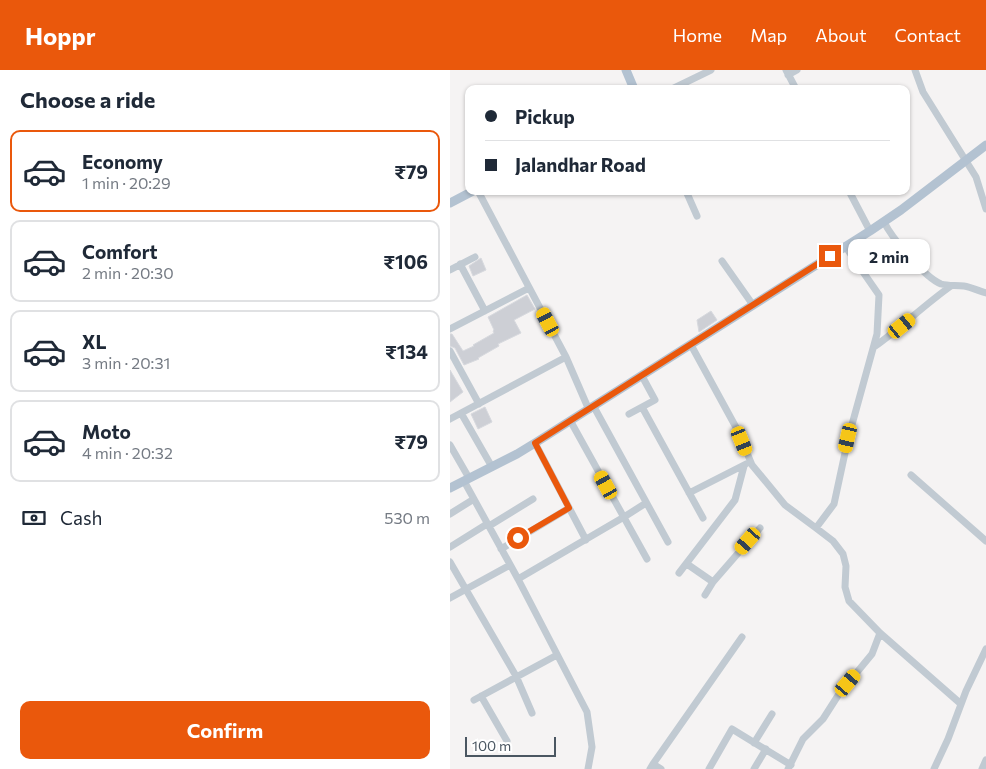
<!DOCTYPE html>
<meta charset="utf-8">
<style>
:root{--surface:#fff;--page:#f6f6f7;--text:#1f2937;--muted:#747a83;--line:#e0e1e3;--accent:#ea580c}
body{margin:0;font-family:Commissioner,sans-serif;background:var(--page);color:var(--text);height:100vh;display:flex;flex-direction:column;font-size:19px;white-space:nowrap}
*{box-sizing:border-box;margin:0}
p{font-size:16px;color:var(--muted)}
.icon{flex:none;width:28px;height:28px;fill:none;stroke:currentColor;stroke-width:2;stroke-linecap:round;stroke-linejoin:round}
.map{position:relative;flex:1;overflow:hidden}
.sheet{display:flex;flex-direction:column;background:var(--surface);width:450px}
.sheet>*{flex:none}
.hud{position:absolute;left:15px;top:15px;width:445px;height:110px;border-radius:10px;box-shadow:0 1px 4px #0004;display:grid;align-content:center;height:110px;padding:0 20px;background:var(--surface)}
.scale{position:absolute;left:15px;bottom:12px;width:91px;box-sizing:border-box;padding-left:5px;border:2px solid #4a5661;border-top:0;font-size:14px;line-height:18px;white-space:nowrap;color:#4a5661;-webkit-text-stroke:4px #fff;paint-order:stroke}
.end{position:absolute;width:22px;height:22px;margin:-11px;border:6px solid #ea580c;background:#fff;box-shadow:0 0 0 2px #fff}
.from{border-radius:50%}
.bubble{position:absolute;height:35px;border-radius:10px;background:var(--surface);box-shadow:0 1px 4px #0004;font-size:16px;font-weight:700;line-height:35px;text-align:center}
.car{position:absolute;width:15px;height:30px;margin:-15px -8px;border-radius:6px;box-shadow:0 0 4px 1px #0007;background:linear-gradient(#f5c518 24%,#345 0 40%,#f5c518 0 76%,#345 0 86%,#f5c518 0)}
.hud b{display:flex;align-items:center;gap:18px;height:48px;font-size:19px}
.hud b+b{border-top:1px solid var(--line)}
.hud i{width:12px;height:12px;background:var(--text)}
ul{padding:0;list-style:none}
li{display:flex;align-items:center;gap:15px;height:82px;margin:0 10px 8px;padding:0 10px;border:2px solid var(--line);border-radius:10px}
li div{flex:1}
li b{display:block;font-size:19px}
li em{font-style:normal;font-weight:700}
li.current{border-color:var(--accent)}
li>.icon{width:45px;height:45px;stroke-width:1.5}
h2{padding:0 20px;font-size:22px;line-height:60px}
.pay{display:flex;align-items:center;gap:12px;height:55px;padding:0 20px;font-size:19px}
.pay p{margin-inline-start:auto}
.button{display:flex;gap:10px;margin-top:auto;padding:10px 20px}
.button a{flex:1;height:58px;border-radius:10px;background:var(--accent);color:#fff;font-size:20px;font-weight:700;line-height:58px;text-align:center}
header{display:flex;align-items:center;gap:30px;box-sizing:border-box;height:70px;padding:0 25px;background:var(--accent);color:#fff}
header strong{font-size:24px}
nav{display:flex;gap:28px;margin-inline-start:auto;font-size:18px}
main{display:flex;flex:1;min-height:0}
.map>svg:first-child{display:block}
.building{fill:#cdcfd5;stroke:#d7d9de}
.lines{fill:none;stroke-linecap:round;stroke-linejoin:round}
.minor{stroke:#c1cad2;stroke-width:7}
.major{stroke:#b3c2d1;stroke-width:9}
.route{stroke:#ea580c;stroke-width:6}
</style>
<header>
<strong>Hoppr</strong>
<nav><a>Home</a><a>Map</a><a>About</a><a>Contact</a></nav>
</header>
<main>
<section class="sheet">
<h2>Choose a ride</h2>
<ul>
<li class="current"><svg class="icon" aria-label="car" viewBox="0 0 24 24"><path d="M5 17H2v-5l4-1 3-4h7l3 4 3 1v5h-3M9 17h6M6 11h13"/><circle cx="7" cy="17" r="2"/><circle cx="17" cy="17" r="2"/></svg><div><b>Economy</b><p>1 min · 20:29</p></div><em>₹79</em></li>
<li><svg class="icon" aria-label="car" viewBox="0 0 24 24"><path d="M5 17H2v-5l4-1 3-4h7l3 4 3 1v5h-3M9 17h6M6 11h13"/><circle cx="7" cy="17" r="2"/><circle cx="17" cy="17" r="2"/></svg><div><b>Comfort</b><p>2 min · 20:30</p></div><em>₹106</em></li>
<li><svg class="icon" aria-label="car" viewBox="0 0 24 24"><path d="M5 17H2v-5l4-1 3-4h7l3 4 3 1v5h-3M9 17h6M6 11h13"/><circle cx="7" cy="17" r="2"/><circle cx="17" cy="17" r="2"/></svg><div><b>XL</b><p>3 min · 20:31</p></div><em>₹134</em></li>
<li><svg class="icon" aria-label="car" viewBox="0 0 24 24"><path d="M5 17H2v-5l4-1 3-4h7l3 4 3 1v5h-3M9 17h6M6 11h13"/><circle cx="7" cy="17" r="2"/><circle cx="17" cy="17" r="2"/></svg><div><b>Moto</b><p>4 min · 20:32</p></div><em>₹79</em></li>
</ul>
<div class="pay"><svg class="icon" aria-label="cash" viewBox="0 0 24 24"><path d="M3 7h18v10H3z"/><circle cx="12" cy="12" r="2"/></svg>Cash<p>530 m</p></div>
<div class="button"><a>Confirm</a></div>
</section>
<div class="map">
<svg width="536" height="699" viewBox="0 0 536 699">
<rect width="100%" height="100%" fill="#f5f3f3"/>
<path class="building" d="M31 188 36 200 23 206 19 196Z
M77 225 85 239 64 250 71 263 48 274 49 276 28 288 29 289 14 295 5 278 0 276V264H2L13 281 24 276 23 275 44 263 43 261 44 260 38 247Z
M261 241 267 250 249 262 247 250Z
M0 300 13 322 0 332Z
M35 337 42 352 28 359 21 344Z"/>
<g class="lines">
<path class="minor" d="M336 0 346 19
M465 0 473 22 526 107 536 139
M338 5 347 0
M222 19 261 0
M28 121 116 287 139 340
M236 121 247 146
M399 121 420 161
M434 152C442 168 474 207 491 214 498 216 506 215 514 216 521 217 529 221 536 223
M272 191 303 235
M10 194 35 241
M0 200 25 187
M0 259 79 218
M241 275 288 361 302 395 335 435 366 458 384 434 398 369 427 264 429 225 395 176
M424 277C451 258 474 235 501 216
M0 281 29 334
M144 337 218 472
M192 337 253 448
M11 343 42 397
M179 344 205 330 192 306
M0 349 116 287
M121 352 197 489
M85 373 136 470
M0 375 19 408
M461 405 536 471
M14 411 68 509 137 642 142 677 138 699
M239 423 296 394
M0 444 24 429
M39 456 83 429
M366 458 383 471 393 484 396 496 395 517 399 531 430 563 511 634
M0 477 37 454
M51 479 119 438
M0 492 66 606 82 643
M237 494 263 512
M229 503 285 430 294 396
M68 509 174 447 196 433
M255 525 263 512 310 458
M0 528 60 495
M31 626 57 671
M24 630 107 585
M304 673 322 644
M203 694 292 567
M200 699 203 694 211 699
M259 699 282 659 341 695
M304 699 316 679
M338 699 353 669 373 649 389 624 422 584 430 563
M484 699 498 669 516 621 536 579
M532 699 536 690"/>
<path class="major" d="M176 0 184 19
M0 133 23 121
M0 418 67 384 85 373 420 161 451 140 536 75"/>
</g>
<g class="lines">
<path class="route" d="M68 468 119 438 85 373 380 186"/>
</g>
</svg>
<div class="scale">100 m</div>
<i class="end from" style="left:68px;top:468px"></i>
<i class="end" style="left:380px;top:186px"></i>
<div class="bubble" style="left:398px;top:169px;width:82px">2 min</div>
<i class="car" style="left:98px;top:252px;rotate:332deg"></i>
<i class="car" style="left:452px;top:256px;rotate:51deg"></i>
<i class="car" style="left:398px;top:368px;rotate:193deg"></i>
<i class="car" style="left:292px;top:371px;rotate:158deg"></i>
<i class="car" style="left:156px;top:415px;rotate:331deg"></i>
<i class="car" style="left:298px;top:471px;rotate:221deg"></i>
<i class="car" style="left:398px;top:613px;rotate:40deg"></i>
<div class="hud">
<b><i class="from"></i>Pickup</b>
<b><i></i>Jalandhar Road</b>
</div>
</div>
</main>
